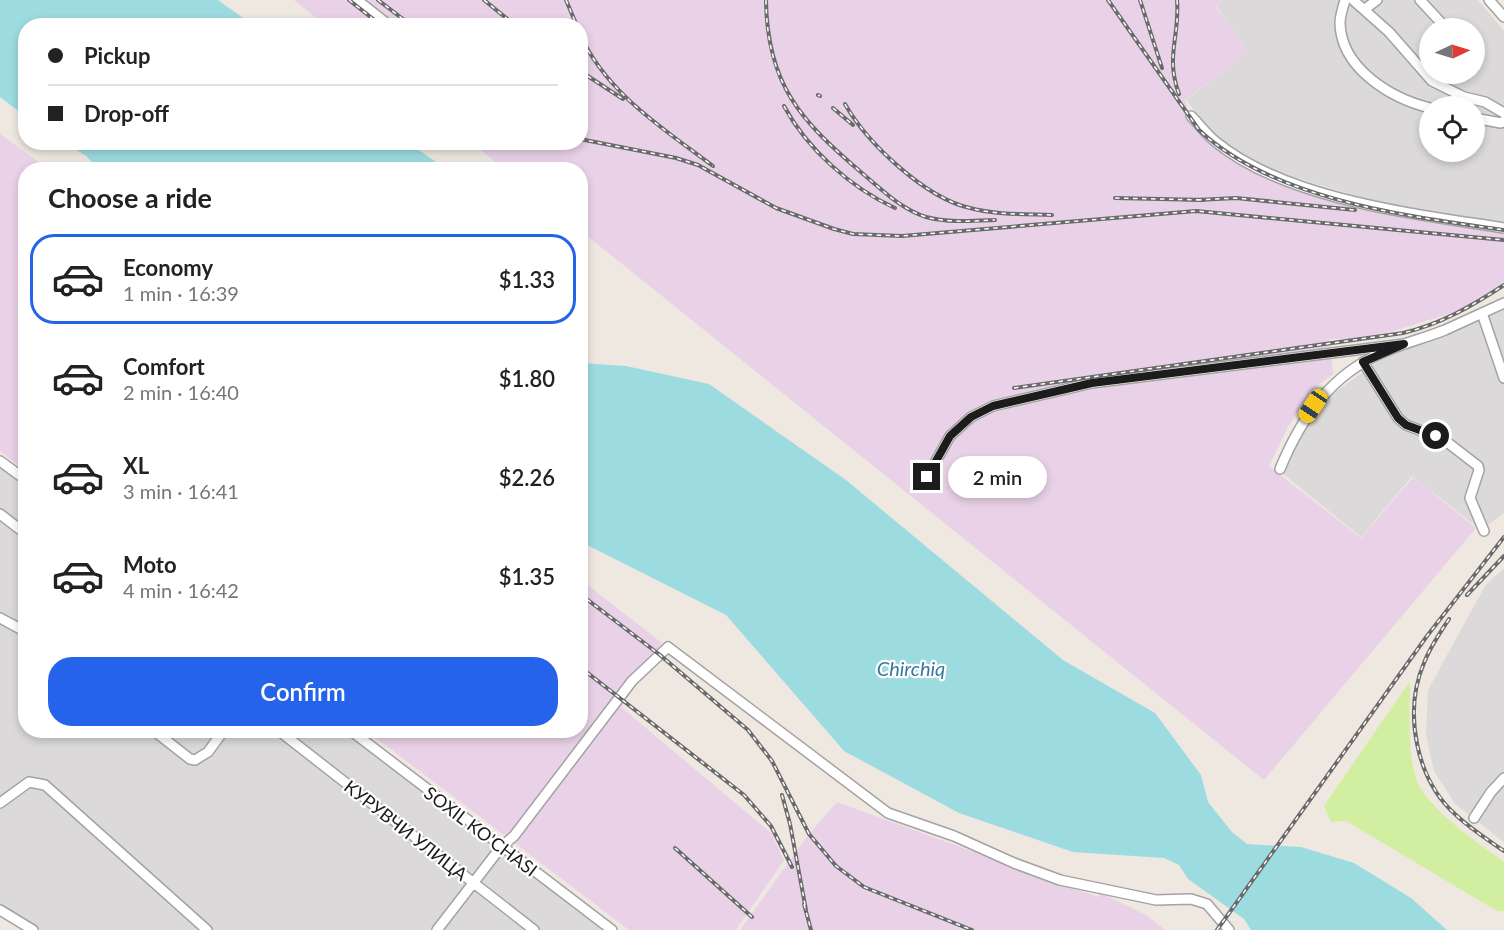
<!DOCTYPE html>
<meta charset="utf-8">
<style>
:root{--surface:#fff;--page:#f2f2f2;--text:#222;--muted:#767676;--line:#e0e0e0;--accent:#2563eb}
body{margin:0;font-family:Lato,sans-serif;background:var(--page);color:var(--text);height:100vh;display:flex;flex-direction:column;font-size:22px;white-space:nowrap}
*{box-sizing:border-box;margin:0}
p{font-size:20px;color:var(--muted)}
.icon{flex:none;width:33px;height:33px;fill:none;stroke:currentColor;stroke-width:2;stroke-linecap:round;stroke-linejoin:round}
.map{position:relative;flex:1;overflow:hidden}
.details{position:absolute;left:18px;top:162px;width:570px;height:576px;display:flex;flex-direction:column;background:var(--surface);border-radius:24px;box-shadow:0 3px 9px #0003}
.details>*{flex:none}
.top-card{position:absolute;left:18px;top:18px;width:570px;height:132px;border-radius:24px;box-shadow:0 3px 9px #0003;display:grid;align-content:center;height:132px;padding:0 30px;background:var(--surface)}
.needle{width:39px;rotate:86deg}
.fabs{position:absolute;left:1419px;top:18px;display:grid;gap:12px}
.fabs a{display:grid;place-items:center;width:66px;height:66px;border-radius:50%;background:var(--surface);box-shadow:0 3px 9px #0003;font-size:30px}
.end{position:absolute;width:27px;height:27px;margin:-14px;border:8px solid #1c1c1c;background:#fff;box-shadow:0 0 0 3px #fff}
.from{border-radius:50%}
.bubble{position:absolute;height:42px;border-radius:21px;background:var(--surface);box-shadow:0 3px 9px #0003;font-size:20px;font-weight:600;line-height:42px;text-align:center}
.car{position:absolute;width:18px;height:36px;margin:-18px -9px;border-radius:8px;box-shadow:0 0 4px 2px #0007;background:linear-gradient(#f5c518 24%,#345 0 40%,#f5c518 0 76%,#345 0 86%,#f5c518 0)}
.top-card b{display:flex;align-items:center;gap:21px;height:57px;font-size:22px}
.top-card b+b{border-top:2px solid var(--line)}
.top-card i{width:15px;height:15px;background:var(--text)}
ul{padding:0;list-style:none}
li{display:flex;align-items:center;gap:18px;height:90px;margin:0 12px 9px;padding:0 18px;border:3px solid transparent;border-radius:24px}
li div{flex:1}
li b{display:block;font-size:22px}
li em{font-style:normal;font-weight:600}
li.selected{border-color:var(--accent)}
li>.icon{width:54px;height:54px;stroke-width:1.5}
h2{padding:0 30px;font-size:27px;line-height:72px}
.action{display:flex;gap:12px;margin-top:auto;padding:12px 30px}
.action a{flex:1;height:69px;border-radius:24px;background:var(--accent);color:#fff;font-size:24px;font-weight:600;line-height:69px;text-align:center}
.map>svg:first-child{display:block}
.residential{fill:#dbd9d9;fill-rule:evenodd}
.industrial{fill:#e9d2e8}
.grass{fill:#d2efa1}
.water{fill:#9cdce1}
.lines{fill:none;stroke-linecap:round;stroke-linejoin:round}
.minor-casing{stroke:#a3a3a3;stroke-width:12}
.minor{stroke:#fff;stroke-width:9}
.rail-casing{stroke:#6a6a6a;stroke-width:4}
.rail{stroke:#fff;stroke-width:1.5;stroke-dasharray:4.5;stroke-linecap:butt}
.route{stroke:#1c1c1c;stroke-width:8}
.labels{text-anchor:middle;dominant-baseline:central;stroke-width:4.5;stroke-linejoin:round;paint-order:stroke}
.street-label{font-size:18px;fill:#1c1c1c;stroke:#fff}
.water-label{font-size:20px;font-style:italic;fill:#39799c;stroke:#fff}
</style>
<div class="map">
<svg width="1504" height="930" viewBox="0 0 1504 930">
<rect width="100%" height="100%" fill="#efe8e1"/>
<path class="residential" d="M1223 0H1478L1504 31V226L1386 204 1326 187 1266 168 1219 141 1186 100 1248 52 1216 6ZM1430 28H1474V74H1430ZM1430 106H1474V152H1430Z
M1504 308V513L1481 530 1412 476 1361 537 1282 473 1314 407 1386 356 1482 319Z
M0 457 25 476 26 730 359 731 482 824 579 909 609 930H40L0 905Z
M1504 568V842L1455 804 1434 771 1426 735 1428 690 1485 586Z"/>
<path class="industrial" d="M294 0H1223L1215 6 1248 52 1185 100 1192 122 1225 152 1321 196 1504 232V282L1461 310 1390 332 1349 339H1329L1333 374 1314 388 1289 425 1269 466 1361 538 1413 477 1476 528 1264 780 581 231 580 170 505 169 471 143 580 142V26L325 25Z
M0 134 48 169 26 170 25 471 0 451Z
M581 580 662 643 621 707 771 833 784 860 736 930H629L367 731 580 730Z
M837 802 1098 897 1101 893 1146 915 1165 930H740L809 834Z"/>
<path class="grass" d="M1410 681C1410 709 1406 766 1421 789 1441 819 1476 841 1504 862V911H1497L1346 821 1331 822 1324 806Z"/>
<path class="water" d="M0 0H218L253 25 26 26 25 116 0 97Z
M65 143H409L446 169H99L86 156Z
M580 363 626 366 709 384 846 480 1063 660 1155 713 1201 775 1208 802 1232 832 1247 844 1301 847 1354 863 1411 898 1447 930H1251L1244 919 1188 879 1179 865 1164 858 1073 852 959 813 844 751 726 615 581 542Z"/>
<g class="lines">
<defs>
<path id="minor" d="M357 0 390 26
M1345 0C1343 7 1340 16 1340 23 1341 68 1390 98 1430 108
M1353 0 1389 32 1432 81 1464 97 1485 102 1504 113
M1420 0 1446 28
M1489 0 1504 17
M1365 9 1377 0
M1191 116C1199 124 1207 135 1216 142 1287 200 1416 214 1504 228
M1474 118 1501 123 1504 121
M1482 313 1504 378
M1363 362 1398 418 1406 425 1443 439 1478 466 1479 470 1470 498 1484 531
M0 461 26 480
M1280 469C1301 418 1331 374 1384 352 1404 343 1425 338 1445 330 1465 321 1484 312 1504 303
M927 477 950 436 971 417 993 406 1092 383 1404 344
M0 514 26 534
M0 618 26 632
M153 730 190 759 195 760 208 752 224 730
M278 730 534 930
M350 730 612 930
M0 803 29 782 45 785 207 930
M1474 818 1491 792 1504 778
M0 910 33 930
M437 930 501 847 514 836 632 681 668 647 888 813 954 836 1014 863 1060 880 1156 900 1191 899 1207 904 1229 930"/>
</defs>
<use href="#minor" class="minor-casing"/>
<use href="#minor" class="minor"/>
<defs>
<path id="rail" d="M349 0 382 26
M378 0 412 26
M484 0 516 26
M566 0 577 26
M766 0C767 85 801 121 862 173 882 190 901 209 926 217 948 223 973 221 995 220
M1108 0 1199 130C1274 200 1406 216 1504 230
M1140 0 1162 68
M1177 0C1180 37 1165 56 1179 94
M580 34C605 92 665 130 713 166
M580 71 623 99
M818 95 820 96
M845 104C867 143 925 198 970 208 996 215 1025 214 1052 215
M784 106C807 149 851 188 895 208
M833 108 853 125
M580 139 676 158 698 165 776 208 834 229 853 234 902 236 1196 211 1504 240
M1115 198 1205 200
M1197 200 1236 198 1355 210
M1014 388 1403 333C1441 324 1472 306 1504 285
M580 594 660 655 748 730 772 761 809 834 836 866 864 887 972 930
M1467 595 1504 556
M1449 619C1440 633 1430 647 1424 663 1403 712 1416 780 1456 815 1471 829 1488 840 1504 851
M580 667 744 795 771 826 792 867
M782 795 790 824 806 910
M675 848 752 917
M804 904 811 930
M1217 930 1427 636 1504 537"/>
</defs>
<use href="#rail" class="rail-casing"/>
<use href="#rail" class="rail"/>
</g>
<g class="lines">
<path class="route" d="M927 477 950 436 971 417 993 406 1092 383 1404 344 1363 362 1398 418 1406 425 1436 436"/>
</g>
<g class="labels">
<g class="street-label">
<text transform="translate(406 830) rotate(38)">КУРУВЧИ УЛИЦА</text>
<text transform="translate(481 831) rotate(37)">SOXIL KO'CHASI</text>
</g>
<g class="water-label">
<text x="911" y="668">Chirchiq</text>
</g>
</g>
</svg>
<div class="fabs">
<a><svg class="needle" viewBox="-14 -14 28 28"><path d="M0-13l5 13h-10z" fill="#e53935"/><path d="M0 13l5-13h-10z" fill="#767676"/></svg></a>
<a><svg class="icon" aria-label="locate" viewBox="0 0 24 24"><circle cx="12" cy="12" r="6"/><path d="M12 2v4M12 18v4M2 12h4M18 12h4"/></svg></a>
</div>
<i class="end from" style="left:1436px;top:436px"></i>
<i class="end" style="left:927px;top:477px"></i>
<div class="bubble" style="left:948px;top:456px;width:99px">2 min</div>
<i class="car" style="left:1313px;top:406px;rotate:214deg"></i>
<div class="top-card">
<b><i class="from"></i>Pickup</b>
<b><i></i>Drop-off</b>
</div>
<section class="details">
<h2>Choose a ride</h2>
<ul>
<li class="selected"><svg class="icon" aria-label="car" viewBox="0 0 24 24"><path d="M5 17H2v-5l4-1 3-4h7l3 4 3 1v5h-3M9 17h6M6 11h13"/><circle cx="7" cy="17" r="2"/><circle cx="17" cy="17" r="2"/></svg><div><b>Economy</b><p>1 min · 16:39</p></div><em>$1.33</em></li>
<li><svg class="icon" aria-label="car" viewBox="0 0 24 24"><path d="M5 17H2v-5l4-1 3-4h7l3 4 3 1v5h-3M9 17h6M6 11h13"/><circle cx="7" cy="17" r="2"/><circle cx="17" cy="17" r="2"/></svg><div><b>Comfort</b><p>2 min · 16:40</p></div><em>$1.80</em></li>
<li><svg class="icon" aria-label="car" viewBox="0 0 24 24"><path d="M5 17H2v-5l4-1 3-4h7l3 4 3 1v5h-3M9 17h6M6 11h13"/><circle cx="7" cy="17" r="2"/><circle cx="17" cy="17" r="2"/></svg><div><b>XL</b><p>3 min · 16:41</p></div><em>$2.26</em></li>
<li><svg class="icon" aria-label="car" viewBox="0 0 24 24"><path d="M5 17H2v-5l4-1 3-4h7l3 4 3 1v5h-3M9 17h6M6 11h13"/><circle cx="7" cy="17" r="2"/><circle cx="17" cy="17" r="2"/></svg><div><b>Moto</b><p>4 min · 16:42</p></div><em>$1.35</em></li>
</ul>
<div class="action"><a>Confirm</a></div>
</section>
</div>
